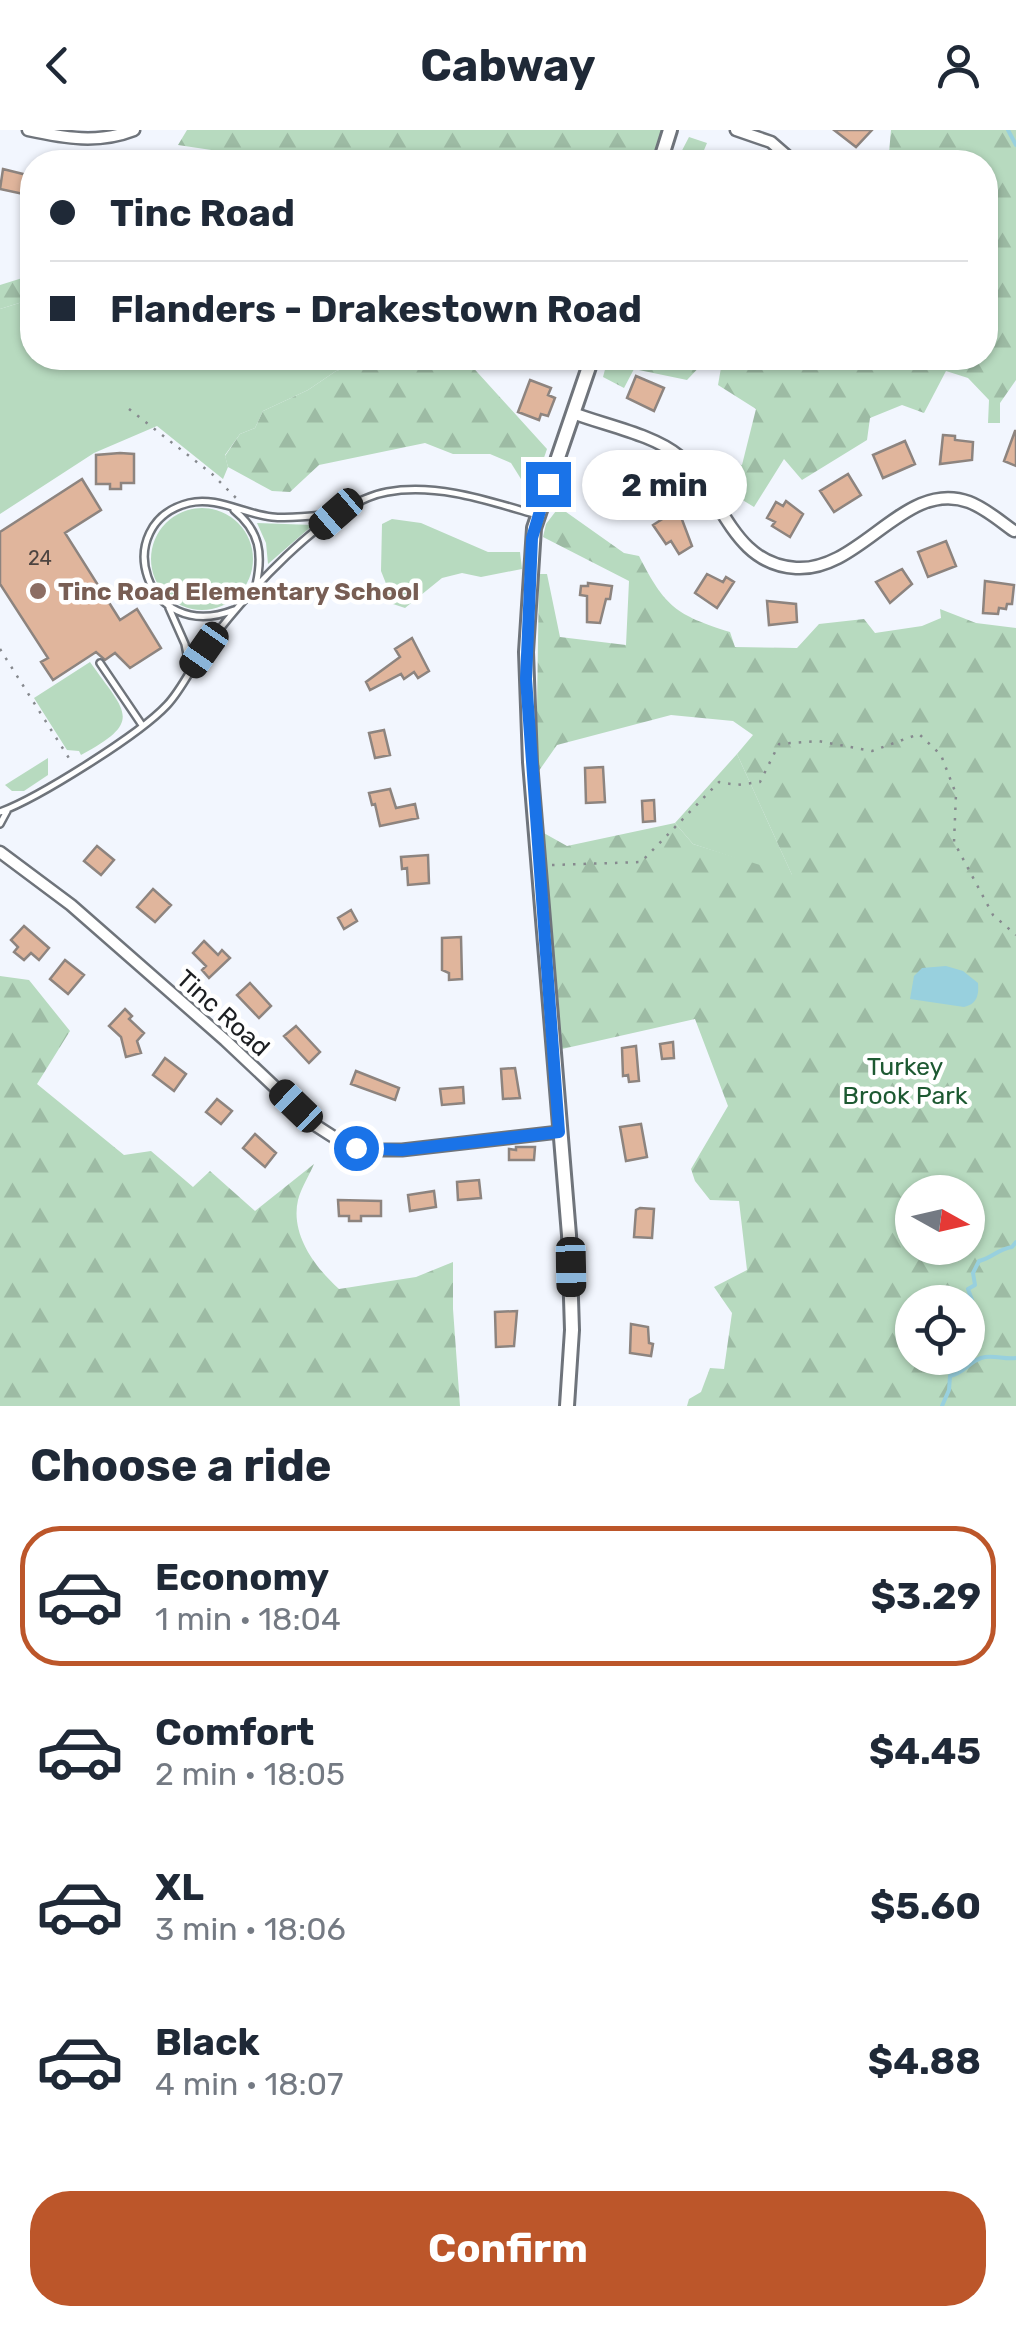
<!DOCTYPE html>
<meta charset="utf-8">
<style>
:root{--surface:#fff;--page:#f6f6f7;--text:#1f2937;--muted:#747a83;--line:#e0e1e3;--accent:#bc562a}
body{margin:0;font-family:Rubik,sans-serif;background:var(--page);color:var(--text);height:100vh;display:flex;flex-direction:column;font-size:38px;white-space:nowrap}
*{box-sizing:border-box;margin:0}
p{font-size:32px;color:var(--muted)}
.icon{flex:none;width:55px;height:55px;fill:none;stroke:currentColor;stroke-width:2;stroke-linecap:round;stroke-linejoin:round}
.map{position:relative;height:1276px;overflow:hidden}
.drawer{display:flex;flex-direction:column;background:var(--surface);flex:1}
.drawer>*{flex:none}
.hud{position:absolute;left:20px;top:20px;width:978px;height:220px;border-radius:40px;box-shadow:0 2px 8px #0004;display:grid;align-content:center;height:220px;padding:0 30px;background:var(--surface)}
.needle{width:65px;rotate:98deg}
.controls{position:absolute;left:895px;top:1045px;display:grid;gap:20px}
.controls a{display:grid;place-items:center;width:90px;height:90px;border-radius:50%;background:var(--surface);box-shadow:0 2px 8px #0004;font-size:50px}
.end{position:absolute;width:45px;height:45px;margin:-22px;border:12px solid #1a73e8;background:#fff;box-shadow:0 0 0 5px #fff}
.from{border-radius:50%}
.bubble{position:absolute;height:70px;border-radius:35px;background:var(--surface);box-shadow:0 2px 8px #0004;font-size:32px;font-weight:700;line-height:70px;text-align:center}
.car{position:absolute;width:30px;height:60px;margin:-30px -15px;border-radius:12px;box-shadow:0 0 8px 2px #0007;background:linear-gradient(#222 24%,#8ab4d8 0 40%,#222 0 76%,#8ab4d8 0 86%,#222 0)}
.hud b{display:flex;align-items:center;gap:35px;height:95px;font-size:38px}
.hud b+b{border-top:2px solid var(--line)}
.hud i{width:25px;height:25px;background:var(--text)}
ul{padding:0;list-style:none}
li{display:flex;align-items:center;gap:30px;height:140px;margin:0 20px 15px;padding:0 10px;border:5px solid transparent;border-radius:40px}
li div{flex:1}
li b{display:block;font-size:38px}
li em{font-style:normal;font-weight:700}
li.active{border-color:var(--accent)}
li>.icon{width:90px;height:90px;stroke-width:1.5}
h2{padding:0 30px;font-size:45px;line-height:120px}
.action{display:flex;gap:20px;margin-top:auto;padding:20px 30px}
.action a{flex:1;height:115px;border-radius:40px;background:var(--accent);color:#fff;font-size:40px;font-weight:700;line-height:115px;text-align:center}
header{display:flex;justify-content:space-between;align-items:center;height:130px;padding:0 30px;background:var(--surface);font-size:45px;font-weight:700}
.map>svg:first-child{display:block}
.green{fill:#b7dabf}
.forest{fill:url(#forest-firs);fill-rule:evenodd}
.water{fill:#98d0de}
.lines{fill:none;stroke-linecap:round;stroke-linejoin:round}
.stream{stroke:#98d0de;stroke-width:4}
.building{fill:#e0b59c;stroke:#8d847f;stroke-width:2.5}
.service-casing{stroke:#6f747b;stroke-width:10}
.minor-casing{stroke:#6f747b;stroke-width:15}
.tertiary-casing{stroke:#6f747b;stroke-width:18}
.path{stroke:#86898e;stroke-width:2.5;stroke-dasharray:2.5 8;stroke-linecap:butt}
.service{stroke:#fff;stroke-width:5}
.minor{stroke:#fff;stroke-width:10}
.tertiary{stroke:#fff;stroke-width:12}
.route{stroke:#1a73e8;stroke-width:12}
.education-dot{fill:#8d6e63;stroke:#fff;stroke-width:4}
.labels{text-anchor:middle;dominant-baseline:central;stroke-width:9;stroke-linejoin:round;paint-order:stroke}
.number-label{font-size:20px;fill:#4d4440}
.education-label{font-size:25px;font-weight:bold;fill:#785e54;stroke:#fff;text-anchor:start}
.street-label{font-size:25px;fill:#1c1e21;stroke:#fff}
.park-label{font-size:25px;fill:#1d5932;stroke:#fff}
</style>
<header><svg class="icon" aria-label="back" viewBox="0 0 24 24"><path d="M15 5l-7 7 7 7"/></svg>Cabway<svg class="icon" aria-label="person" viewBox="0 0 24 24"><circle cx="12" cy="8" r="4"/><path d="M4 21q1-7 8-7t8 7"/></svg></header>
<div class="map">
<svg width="1016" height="1276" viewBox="0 0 1016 1276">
<defs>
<pattern id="forest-firs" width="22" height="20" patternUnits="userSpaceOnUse" patternTransform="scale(2.5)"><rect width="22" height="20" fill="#b7dabf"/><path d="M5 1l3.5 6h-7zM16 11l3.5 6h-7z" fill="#9dbba4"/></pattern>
</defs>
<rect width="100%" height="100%" fill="#f2f6fe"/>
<path class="green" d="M32 169V228H378L336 241 308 260 263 281 255 298 240 304 225 325 228 337 223 349 157 296 94 323 0 384V179Z
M151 429a51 51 0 1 1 102 0a51 51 0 1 1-102 0Z
M392 389 421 393 488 422H520L522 439 481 447 462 443 442 448 405 478 387 472 389 461 381 441 382 394Z
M257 393 313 395 268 434 266 413Z
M90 532C125 582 145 591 81 625L79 621 67 620 34 568Z
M737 624 793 747 693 714 675 693Z
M48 628V645L24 661H12L5 655Z"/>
<path class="forest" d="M187 0H665L653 32H218V21L178 15Z
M891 0H1016V250L1000 273V293H988L989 270 968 248 946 241 924 283 902 275 870 288 867 310 802 350 784 329 754 377 726 360 732 333 742 335 756 279 718 255 722 232 715 228H985V32H903L889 23Z
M689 7 707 13 699 32H676Z
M32 145V169L0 179V155Z
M378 228H469L468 232 547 319 537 348 521 349 511 333 490 324H453L425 313 319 335 290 362 272 361 228 337 225 326 240 304 255 298 263 281 308 260 336 241Z
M608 228H708L687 250 634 239 624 258 603 247Z
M559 377 624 423 639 426C665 477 676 485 730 502L735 517 797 518 819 494 864 489 875 503 922 496 941 488 940 479 976 493 1016 498V1276H687L689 1269 701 1262 710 1238 724 1239 732 1183 714 1157 747 1140 739 1071 710 1070 695 1051 691 1039 728 976 695 889 562 919 542 702 567 716 675 693 693 714 792 745 737 624 753 605 733 591 671 585 557 615 536 645 539 444H547L560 507 626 515 629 451 543 407 546 394ZM912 1062H968V1118H912ZM912 1172H968V1228H912Z
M0 846 29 850 70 901 37 954 124 1025 151 1021 193 1057 210 1041 255 1081 314 1034C309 1046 301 1058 298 1070 290 1105 316 1138 339 1159L416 1147 453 1132V1179L460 1276H0Z"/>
<path class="water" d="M946 836 963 841 978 853C979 865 977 874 964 877L910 869 914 846 922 838Z"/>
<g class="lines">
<path class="stream" d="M1008 0 1016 15
M968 1175 972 1170 968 1159 975 1155 973 1143 979 1131C992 1128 998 1119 1012 1117L1016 1112
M942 1276 949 1260 950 1246C964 1243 969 1232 981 1228 993 1224 1004 1230 1016 1228"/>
</g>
<path class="building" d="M834 0H872L856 17Z
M3 39 31 46 28 65 0 59Z
M636 246 664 258 654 281 627 268Z
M530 250 551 258 548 265 555 268 548 286 541 284 539 290 518 282Z
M1015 301H1016V336L1004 331Z
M943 305 955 306V310L973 312 972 330 940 334Z
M905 311 915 334 883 348 873 325Z
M120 323 134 324V353H121V359H110V354H96V325Z
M611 331 636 355 629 362H622L606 377 594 365 605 351 602 349 607 343 604 339Z
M848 344 861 365 834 382 820 361Z
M82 349 101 380 65 403 120 490 137 479 161 518 130 538 115 523 105 530 96 522 53 550 41 532 48 528 0 454V402Z
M786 371 803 384 790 407 772 396 775 392 767 388 776 372 783 376Z
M678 379 692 416 679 424 671 411 666 414 653 395Z
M946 411 956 436 928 447 918 422Z
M902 439 912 454 890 473 876 452Z
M707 444 723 452 726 447 734 452 717 478 695 463Z
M985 451 1014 455 1012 474H1007L1006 479 999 478 998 484 983 483Z
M588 453 612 456 610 469H606L600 493 587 492V466L580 465 581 456H588Z
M767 471 796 474 797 492 769 495Z
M412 508 429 541 418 548 414 542 404 549 401 544 370 560 366 552 400 527 395 519Z
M384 600 390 625 375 628 369 603Z
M603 637 605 672 586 673 585 638Z
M390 659 396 678 415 674 418 688 380 696 375 674 372 675 369 663Z
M654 670 655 691 643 692 642 671Z
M97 716 114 730 101 745 84 731Z
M428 725 429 753 408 755 407 738 402 739 401 727Z
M153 759 171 775 155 792 137 777Z
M351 780 357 791 344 799 338 788Z
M24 796 49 818 39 830 31 823 24 830 14 822 18 817 11 810Z
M461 807 462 849 449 850V843L442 840V808Z
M204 811 218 825 222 820 230 828 209 848 202 840 206 836 193 823Z
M65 830 84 845 68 864 50 849Z
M250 853 271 876 259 888 237 865Z
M125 879 132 886 129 889 144 903 137 911 141 923 126 927 121 907 109 896Z
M296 896 320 922 309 933 284 906Z
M673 912 674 928 662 929 660 914Z
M636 916 639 951 629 952 628 945 623 946 622 918Z
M165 928 186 944 174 961 153 945Z
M515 938 520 968 503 969 501 939Z
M356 941 399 958 395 970 351 954Z
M463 957 464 973 442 975 440 959Z
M217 969 232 981 221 994 206 982Z
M641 994 647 1027 626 1031 620 997Z
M255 1004 276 1023 265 1037 243 1018Z
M516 1017H535L534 1030H509V1019L516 1020Z
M479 1050 481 1068 458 1070 457 1052Z
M434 1061 436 1077 410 1081 408 1065Z
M338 1070 381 1071V1086H361V1091H349V1086H339Z
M640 1078 654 1079 652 1108 634 1107 636 1080Z
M517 1181 514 1216 496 1217 495 1182Z
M631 1194 648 1197 649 1213 653 1214 651 1226 630 1223Z"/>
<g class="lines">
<defs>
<path id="service" d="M234 380C260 401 263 424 256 455
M169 478 185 514 190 540
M234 480C144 515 109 393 189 373 216 366 244 384 272 387 292 389 313 386 334 384
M100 533 142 595
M0 682C38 668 139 605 167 575 182 559 192 536 205 518 242 469 325 373 387 362 438 353 489 371 537 385
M0 694 7 681"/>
<path id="minor" d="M28 0C65 8 98 14 134 0
M736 0 771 12 794 32
M573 283C604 295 655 305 679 326 723 362 730 434 796 438 861 442 905 348 969 372 985 378 1000 391 1014 401
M0 722 71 775 225 910 315 995 343 1013 369 1020H402L559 1002"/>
<path id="tertiary" d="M660 32 670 0
M567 1276 572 1200 569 1105 530 632 526 522 534 398 592 228"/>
</defs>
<use href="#service" class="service-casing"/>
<use href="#minor" class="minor-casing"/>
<use href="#tertiary" class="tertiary-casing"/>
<path class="path" d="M129 279 212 344 236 368
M0 519 72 633
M552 735 641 732 719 652 736 655 760 652 779 614 818 611 872 621 919 604 941 625 956 664 954 712 993 785 1016 805"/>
<use href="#service" class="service"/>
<use href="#minor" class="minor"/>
<use href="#tertiary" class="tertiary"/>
</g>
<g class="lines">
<path class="route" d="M356 1018 402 1020 559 1002 526 549 532 408 548 354"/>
</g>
<circle class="education-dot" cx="38" cy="461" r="10"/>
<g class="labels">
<g class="number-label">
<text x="40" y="428">24</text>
</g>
<g class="education-label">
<text x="58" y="461">Tinc Road Elementary School</text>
</g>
<g class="street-label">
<text transform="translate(223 883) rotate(42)">Tinc Road</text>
</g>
<g class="park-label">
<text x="905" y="936">Turkey<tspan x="905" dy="29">Brook Park</tspan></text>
</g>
</g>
</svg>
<div class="controls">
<a><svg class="needle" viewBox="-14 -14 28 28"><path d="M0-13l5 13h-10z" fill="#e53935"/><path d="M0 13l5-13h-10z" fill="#747a83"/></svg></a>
<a><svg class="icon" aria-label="locate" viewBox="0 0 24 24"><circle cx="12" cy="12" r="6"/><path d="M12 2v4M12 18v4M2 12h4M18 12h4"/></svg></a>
</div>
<i class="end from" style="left:356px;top:1018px"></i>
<i class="end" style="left:548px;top:354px"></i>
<div class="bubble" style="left:582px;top:320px;width:165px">2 min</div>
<i class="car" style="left:336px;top:384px;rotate:229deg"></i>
<i class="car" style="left:204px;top:520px;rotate:215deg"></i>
<i class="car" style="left:296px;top:976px;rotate:314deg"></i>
<i class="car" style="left:571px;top:1137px;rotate:179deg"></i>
<div class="hud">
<b><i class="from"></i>Tinc Road</b>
<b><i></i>Flanders - Drakestown Road</b>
</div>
</div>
<section class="drawer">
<h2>Choose a ride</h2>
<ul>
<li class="active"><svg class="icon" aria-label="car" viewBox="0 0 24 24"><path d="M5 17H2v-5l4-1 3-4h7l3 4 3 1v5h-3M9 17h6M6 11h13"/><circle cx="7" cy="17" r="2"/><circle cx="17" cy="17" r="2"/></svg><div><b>Economy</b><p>1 min · 18:04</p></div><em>$3.29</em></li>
<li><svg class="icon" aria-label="car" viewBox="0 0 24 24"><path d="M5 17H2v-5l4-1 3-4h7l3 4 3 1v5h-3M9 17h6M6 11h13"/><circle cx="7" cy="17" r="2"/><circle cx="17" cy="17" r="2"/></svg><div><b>Comfort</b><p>2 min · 18:05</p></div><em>$4.45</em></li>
<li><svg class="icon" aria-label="car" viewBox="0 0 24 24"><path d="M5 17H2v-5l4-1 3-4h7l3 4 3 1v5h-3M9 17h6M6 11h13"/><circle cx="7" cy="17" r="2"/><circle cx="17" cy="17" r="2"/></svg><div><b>XL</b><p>3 min · 18:06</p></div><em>$5.60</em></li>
<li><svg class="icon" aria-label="car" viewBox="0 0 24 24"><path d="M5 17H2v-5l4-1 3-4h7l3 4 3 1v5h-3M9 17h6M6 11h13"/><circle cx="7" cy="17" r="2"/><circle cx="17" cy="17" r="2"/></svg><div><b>Black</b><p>4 min · 18:07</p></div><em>$4.88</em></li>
</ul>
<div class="action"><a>Confirm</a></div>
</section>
